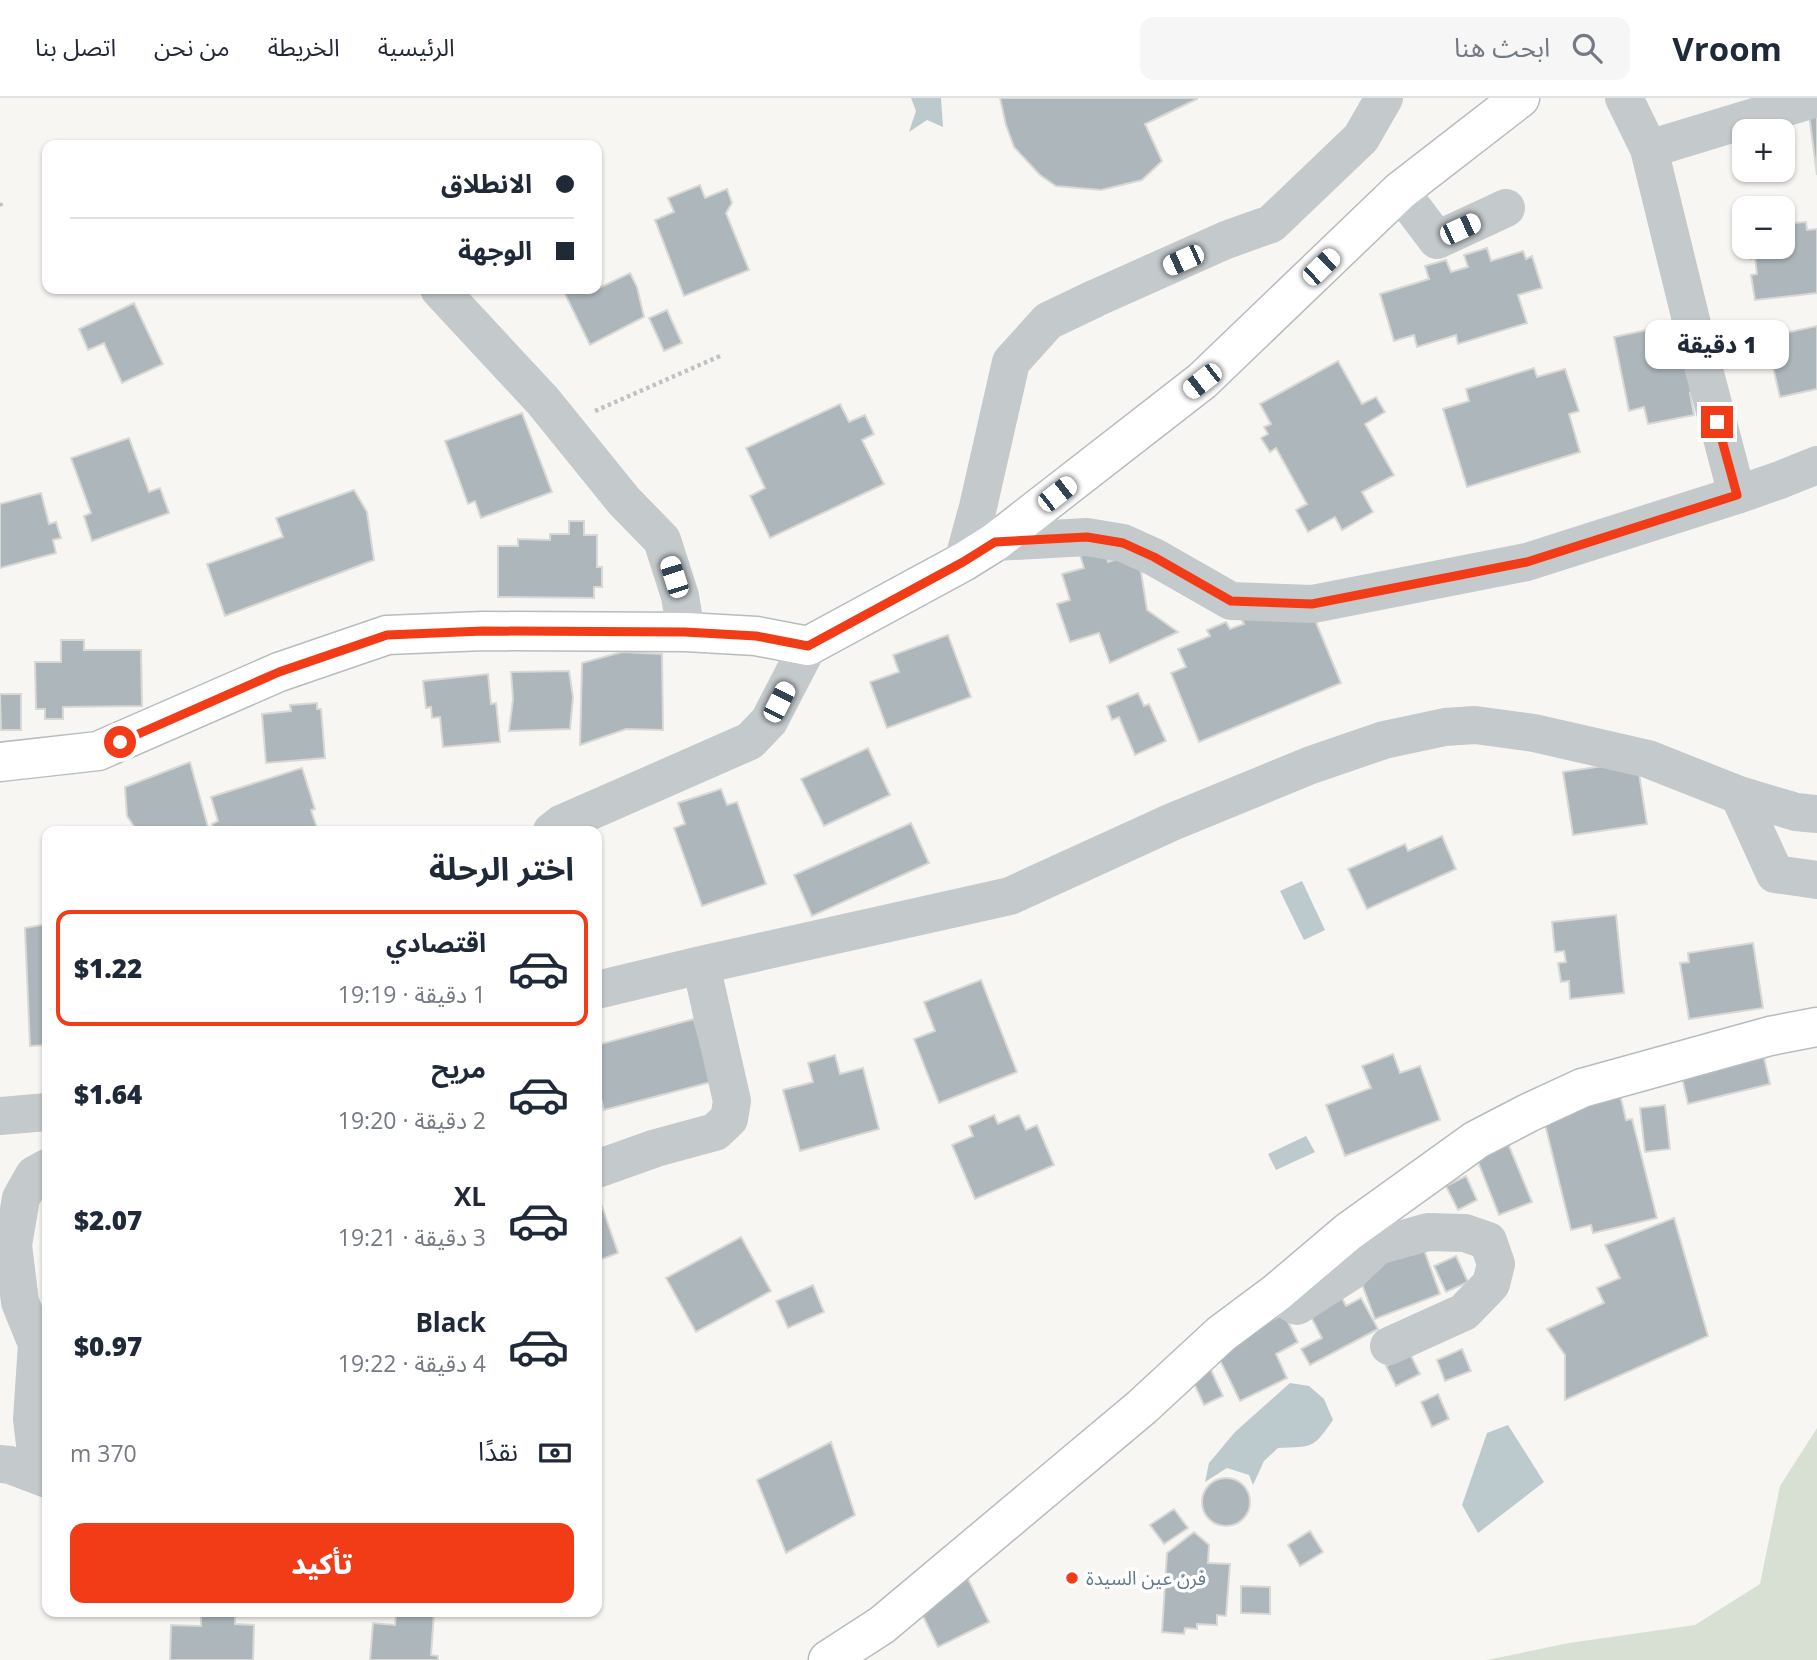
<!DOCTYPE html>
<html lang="ar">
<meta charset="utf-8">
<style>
:root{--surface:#fff;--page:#f6f6f7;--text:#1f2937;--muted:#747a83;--line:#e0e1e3;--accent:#f23b17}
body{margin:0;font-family:"Open Sans","Noto Sans Arabic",sans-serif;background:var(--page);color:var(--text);direction:rtl;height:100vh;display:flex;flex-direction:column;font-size:26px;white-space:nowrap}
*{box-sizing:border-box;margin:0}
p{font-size:23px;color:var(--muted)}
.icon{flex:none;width:38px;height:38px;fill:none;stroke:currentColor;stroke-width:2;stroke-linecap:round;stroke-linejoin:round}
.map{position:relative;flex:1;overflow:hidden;direction:ltr}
.sheet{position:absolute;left:42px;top:728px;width:560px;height:791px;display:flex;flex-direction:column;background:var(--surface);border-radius:14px;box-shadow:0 2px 5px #0004;direction:rtl}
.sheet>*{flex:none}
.hud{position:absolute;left:42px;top:42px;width:560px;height:154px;border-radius:14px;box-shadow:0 2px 5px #0004;direction:rtl;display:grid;align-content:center;height:154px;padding:0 28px;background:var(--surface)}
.fabs{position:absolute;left:1732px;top:21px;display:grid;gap:14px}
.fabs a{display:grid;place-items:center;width:63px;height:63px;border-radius:14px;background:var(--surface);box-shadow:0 2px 5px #0004;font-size:35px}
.end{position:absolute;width:32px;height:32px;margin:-16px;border:9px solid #f23b17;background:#fff;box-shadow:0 0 0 4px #fff}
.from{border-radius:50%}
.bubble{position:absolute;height:49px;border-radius:14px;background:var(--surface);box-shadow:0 2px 5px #0004;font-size:23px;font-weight:800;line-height:49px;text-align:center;direction:rtl}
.car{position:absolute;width:21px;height:42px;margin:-21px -10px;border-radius:9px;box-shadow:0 0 5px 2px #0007;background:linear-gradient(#fff 24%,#345 0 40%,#fff 0 76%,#345 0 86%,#fff 0)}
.hud b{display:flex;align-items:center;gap:24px;height:66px;font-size:26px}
.hud b+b{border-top:2px solid var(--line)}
.hud i{width:18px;height:18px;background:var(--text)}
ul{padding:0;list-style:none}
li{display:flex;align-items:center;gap:21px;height:116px;margin:0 14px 10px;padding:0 14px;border:4px solid transparent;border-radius:14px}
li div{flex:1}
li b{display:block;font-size:26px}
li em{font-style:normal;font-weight:800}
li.current{border-color:var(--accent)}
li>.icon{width:63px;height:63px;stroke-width:1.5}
h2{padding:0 28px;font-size:32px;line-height:84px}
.pay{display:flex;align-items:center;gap:18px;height:77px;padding:0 28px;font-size:26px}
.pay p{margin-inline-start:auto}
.button{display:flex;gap:14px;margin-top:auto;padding:14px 28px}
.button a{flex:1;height:80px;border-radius:14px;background:var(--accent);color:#fff;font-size:28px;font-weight:800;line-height:80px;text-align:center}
header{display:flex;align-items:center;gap:42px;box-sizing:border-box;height:98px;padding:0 35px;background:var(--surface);border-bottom:2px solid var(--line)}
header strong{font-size:33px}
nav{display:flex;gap:38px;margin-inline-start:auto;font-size:24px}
.search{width:490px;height:63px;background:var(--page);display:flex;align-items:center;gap:18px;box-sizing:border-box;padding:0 24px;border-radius:14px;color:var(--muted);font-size:26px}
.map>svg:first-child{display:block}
.green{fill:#d8dfd3}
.water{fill:#bccacd}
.building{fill:#acb6bb;stroke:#d8d8d5;stroke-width:2}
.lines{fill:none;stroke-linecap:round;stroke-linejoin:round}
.major-casing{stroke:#b7bcbf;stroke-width:41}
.path{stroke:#bfc2c4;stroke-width:4.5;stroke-dasharray:3.5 3.5;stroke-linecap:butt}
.minor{stroke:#c4c9cc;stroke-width:38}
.major{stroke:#fff;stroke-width:38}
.route{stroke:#f23b17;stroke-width:9}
.poi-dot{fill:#f23b17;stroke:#fff;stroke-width:2.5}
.labels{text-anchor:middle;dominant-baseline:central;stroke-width:7;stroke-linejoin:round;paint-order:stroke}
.poi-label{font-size:19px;fill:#637987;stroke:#fff;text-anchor:start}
</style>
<header>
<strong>Vroom</strong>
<div class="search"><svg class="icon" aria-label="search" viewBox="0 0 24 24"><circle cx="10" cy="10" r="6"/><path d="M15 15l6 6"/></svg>ابحث هنا</div>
<nav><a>الرئيسية</a><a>الخريطة</a><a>من نحن</a><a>اتصل بنا</a></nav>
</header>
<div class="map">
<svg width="1817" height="1562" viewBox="0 0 1817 1562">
<rect width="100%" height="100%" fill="#f7f6f3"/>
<path class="green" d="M1817 1330V1562H1487L1569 1545 1695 1527 1760 1486 1780 1388Z"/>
<path class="water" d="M911 0H941L943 29 927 22 909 34 916 13Z
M1302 783 1325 832 1304 842 1280 793Z
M1306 1038 1315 1054 1276 1072 1268 1056Z
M1290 1285 1309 1288 1324 1301 1333 1322C1312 1352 1313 1348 1278 1350L1264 1363 1253 1387 1249 1377 1227 1370 1205 1384 1209 1365 1235 1334Z
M1508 1327 1544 1384 1478 1435 1462 1407 1487 1335Z"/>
<path class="building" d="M1000 0H1197V1L1145 26 1162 63 1142 82 1101 92 1056 88 1040 77 1014 49 1006 27Z
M1817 7V77L1808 9Z
M700 87 705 100 727 91 732 105 726 115 749 172 684 198 655 122 674 114 668 100Z
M1806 124 1807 132 1817 131V195L1755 202 1751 177 1757 176 1755 160 1750 161 1748 149H1783V126Z
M1487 150 1491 163 1523 153 1526 161 1532 158 1542 190 1518 197 1527 225 1458 246 1456 237 1417 249 1414 237 1394 243 1380 196 1429 181 1425 168 1446 162 1451 174 1468 169 1464 157Z
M630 175 637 189 644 219 590 247 565 196 576 191H590L591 192 597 191Z
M134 205 163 266 122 285 104 245 88 252 79 231Z
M667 212 682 245 664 253 649 220Z
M1684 224 1699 294 1690 295 1694 317 1648 326 1644 309 1629 313 1614 239Z
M1817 228V291L1780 299 1766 239Z
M1338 263 1362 306 1376 299 1385 314 1365 326 1394 377 1362 394 1373 414 1342 432 1335 419 1308 434 1296 412 1307 406 1276 350 1270 354 1261 340 1268 336 1264 329 1271 326 1260 306Z
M1534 270 1537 279 1565 271 1579 313 1569 316 1580 354 1467 389 1443 311 1469 303 1466 291Z
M840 306 849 324 865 317 874 336 862 342 884 386 770 440 750 398 765 390 746 350Z
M522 315 552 394 481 420 475 403 468 406 445 343Z
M129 340 149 394 160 390 169 415 92 443 84 418 91 415 71 360Z
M354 392 367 414 374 462 225 518 207 466 283 439 276 420Z
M41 395 49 426 56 424 61 440 53 442 56 455 0 470V406Z
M569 423H584V437H597V469H602V489H594V500L498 499V448H518V441L550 442V436H569Z
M1104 449 1108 464 1138 455 1147 512 1178 534 1110 565 1099 535 1070 544 1057 506 1070 502 1062 476 1084 470 1080 457Z
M1313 517 1341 585 1199 644 1171 575 1186 569 1178 551 1210 538 1207 532 1226 524 1230 531 1244 526 1240 518Z
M948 537 971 599 887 630 870 584 899 574 893 557Z
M61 542H84V552H141L142 608 63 609V621H45V611H36L35 564H61Z
M622 554 662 556 663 632 626 631 580 647 582 565Z
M569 573 573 599 570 631 509 633 513 601 511 574Z
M488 576 491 606 496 605 500 644 443 649 440 619 432 620 431 609 426 610 423 583Z
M1138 595 1144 608 1149 606 1166 643 1135 657 1119 619 1112 622 1107 608Z
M0 596H21V632H1Z
M317 605V611H321L325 660 266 665 262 616 291 613 290 607Z
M868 650 890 697 824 728 801 681Z
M1637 663 1647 726 1573 737 1563 674Z
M190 664 208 729 193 733H137L127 718 125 689Z
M302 670 315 711 311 712 318 733H215L212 726 218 723 211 699Z
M721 691 727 707 737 704 766 786 702 808 674 730 685 726 678 705Z
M911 725 929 765 812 818 794 777Z
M1442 738 1456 771 1367 811 1348 771 1405 746 1408 753Z
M1616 817 1624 895 1570 901 1569 883 1561 884 1558 865 1566 864 1564 853 1555 854 1552 824Z
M47 826V947L30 948 25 830Z
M1753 845 1763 910 1689 921 1680 865 1689 864 1688 855Z
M981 882 1017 974 939 1005 914 941 935 933 924 904Z
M694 921 711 984 604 1012 597 985V947Z
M1763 955 1770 986 1688 1006 1681 975Z
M1393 956 1400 975 1420 968 1440 1022 1345 1058 1326 1007 1371 990 1362 968Z
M835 957 840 976 863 970 879 1031 800 1053 783 992 813 984 808 965Z
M1619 992 1626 1022 1632 1021 1657 1120 1593 1135 1591 1127 1571 1132 1542 1014Z
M1665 1007 1670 1051 1645 1054 1640 1010Z
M994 1017 998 1026 1019 1017 1026 1032 1037 1027 1054 1067 975 1101 952 1047 973 1038 969 1028Z
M1505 1038 1532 1104 1499 1117 1473 1051Z
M1466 1078 1477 1102 1458 1112 1446 1088Z
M597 1094 618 1155 597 1163Z
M1674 1120 1708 1238 1565 1302V1257L1547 1231 1604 1205 1597 1190 1620 1180 1605 1147Z
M741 1139 771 1193 696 1234 666 1180Z
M1424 1152 1440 1196 1375 1221 1357 1173Z
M1456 1158 1468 1184 1446 1194 1434 1168Z
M813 1187 824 1214 788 1230 776 1203Z
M1340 1196 1346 1208 1361 1200 1378 1231 1310 1267 1301 1251 1322 1240 1308 1213Z
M1284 1216 1298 1244 1276 1256 1287 1280 1240 1303 1214 1250Z
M1462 1251 1471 1273 1445 1283 1437 1262Z
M1410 1256 1420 1276 1396 1288 1386 1268Z
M1210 1270 1223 1298 1204 1307 1191 1279Z
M1438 1296 1449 1321 1432 1329 1421 1304Z
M831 1344 855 1417 786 1455 757 1382Z
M1202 1404a24 24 0 1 1 48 0a24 24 0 1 1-48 0Z
M1174 1411 1188 1430 1164 1446 1150 1427Z
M1310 1433 1323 1454 1300 1468 1288 1447Z
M1194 1434 1209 1447 1208 1465 1230 1466 1226 1518 1217 1517V1527L1197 1526V1531L1185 1530 1184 1536 1162 1534 1167 1455Z
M968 1481 989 1524 938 1549 920 1512 956 1487Z
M1241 1488 1270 1489V1516L1241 1515Z
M201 1514H235V1526L254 1527 253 1562H170L171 1527 201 1528Z
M396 1514H434L431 1557 438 1558V1562H370L373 1525 395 1527Z"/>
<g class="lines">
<defs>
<path id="major" d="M0 664 98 653 279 574 387 537 483 533 686 534 756 538 808 548 963 464 995 444 1202 283 1400 93 1520 0
M828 1562 882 1527 1142 1309 1221 1236 1276 1195 1348 1134 1476 1042 1528 1015 1582 990 1770 938 1817 929"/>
</defs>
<use href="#major" class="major-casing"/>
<path class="path" d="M0 105 2 110
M595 313 720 258"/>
<path class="minor" d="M1624 0 1649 51 1692 226 1737 397
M1649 51 1817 0
M1400 93 1437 142 1506 110
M439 191 543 303 624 403 662 442 680 498 686 534
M995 444 1087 439 1123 445 1154 459 1231 503 1313 506 1527 464 1737 397 1780 382 1817 367
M963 464 978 409 1011 264 1048 223 1096 200 1226 142 1271 126 1361 40 1384 0
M1739 697 1796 714 1817 716
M552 733 561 726 750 643 769 623 808 548
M597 892 701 867 1010 798 1172 724 1311 667 1384 642 1445 629 1475 627 1534 635 1648 661 1739 697 1775 776 1817 782
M0 1018 47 1014
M47 1070 34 1077 21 1100 13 1147 20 1204 37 1246 32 1321 37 1363 47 1380
M597 1071 656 1050 715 1034 729 1021 732 1003 701 867
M1276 1195 1297 1208 1350 1174 1377 1148 1428 1134 1465 1135 1488 1143 1496 1166 1491 1186 1464 1214 1389 1248
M0 1366 10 1367 47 1381"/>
<use href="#major" class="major"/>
</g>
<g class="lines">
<path class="route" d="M120 644 279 574 387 537 483 533 685 534 756 538 808 548 963 464 995 444 1087 439 1123 445 1154 459 1231 503 1312 506 1527 464 1737 397 1717 324"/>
</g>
<circle class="poi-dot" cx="1072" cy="1480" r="7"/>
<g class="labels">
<g class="poi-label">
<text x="1086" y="1480">فرن عين السيدة</text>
</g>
</g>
</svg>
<div class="fabs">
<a>+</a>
<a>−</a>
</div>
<i class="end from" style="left:120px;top:644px"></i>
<i class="end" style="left:1717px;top:324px"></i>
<div class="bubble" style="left:1645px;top:222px;width:144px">1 دقيقة</div>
<i class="car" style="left:1460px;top:131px;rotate:65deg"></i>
<i class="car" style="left:1183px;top:162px;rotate:246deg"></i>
<i class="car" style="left:1321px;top:169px;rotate:46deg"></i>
<i class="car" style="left:1202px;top:283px;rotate:232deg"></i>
<i class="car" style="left:1057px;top:396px;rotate:52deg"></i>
<i class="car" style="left:674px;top:479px;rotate:342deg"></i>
<i class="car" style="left:779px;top:604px;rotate:27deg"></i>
<div class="hud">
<b><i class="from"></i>الانطلاق</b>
<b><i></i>الوجهة</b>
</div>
<section class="sheet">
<h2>اختر الرحلة</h2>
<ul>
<li class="current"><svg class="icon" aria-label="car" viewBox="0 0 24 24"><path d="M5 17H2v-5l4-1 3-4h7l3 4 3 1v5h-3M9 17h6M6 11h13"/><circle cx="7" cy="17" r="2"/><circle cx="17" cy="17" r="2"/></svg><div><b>اقتصادي</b><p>1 دقيقة · 19:19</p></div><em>$1.22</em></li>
<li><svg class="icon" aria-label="car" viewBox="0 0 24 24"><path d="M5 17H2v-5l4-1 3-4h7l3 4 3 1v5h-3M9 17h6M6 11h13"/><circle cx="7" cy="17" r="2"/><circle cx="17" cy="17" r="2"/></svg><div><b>مريح</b><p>2 دقيقة · 19:20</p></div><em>$1.64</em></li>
<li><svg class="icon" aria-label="car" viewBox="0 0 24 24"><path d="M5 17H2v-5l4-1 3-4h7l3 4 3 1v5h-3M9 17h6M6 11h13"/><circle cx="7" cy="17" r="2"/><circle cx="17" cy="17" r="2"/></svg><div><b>XL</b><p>3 دقيقة · 19:21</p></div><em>$2.07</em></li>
<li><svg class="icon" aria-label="car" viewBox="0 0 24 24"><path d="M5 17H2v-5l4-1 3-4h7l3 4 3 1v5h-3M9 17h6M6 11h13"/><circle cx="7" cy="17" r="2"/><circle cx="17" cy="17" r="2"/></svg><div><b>Black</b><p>4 دقيقة · 19:22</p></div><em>$0.97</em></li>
</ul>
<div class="pay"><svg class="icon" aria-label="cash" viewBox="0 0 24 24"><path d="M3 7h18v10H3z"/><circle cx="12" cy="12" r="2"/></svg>نقدًا<p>370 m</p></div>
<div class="button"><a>تأكيد</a></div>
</section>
</div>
